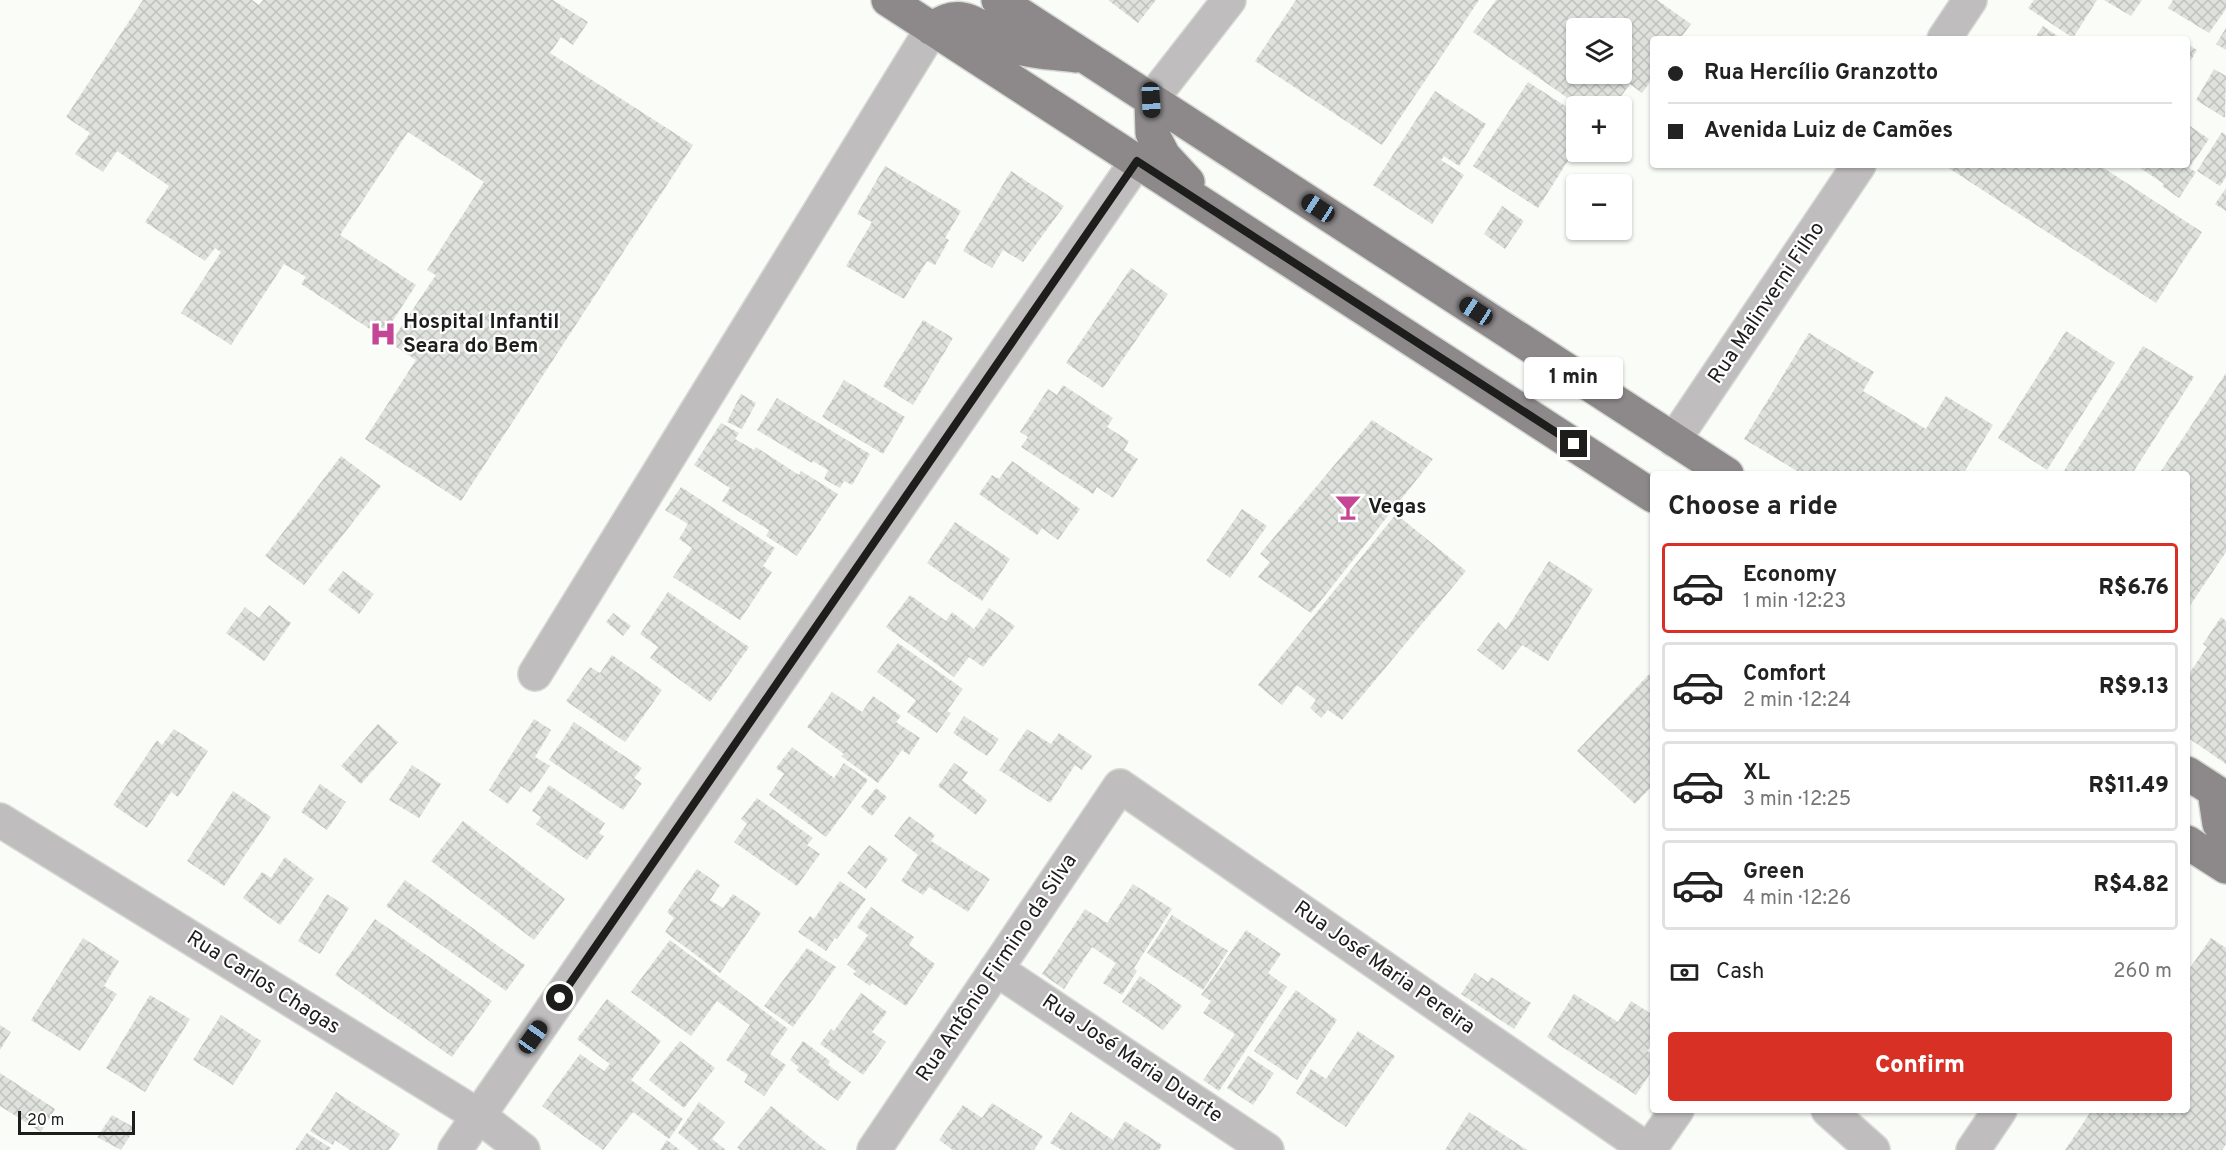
<!DOCTYPE html>
<meta charset="utf-8">
<style>
:root{--surface:#fff;--page:#f2f2f2;--text:#222;--muted:#767676;--line:#e0e0e0;--accent:#d93025}
body{margin:0;font-family:Overpass,sans-serif;background:var(--page);color:var(--text);height:100vh;display:flex;flex-direction:column;font-size:22px;white-space:nowrap}
*{box-sizing:border-box;margin:0}
p{font-size:20px;color:var(--muted)}
.icon{flex:none;width:33px;height:33px;fill:none;stroke:currentColor;stroke-width:2;stroke-linecap:round;stroke-linejoin:round}
.map{position:relative;flex:1;overflow:hidden}
.drawer{position:absolute;left:1650px;top:471px;width:540px;height:642px;display:flex;flex-direction:column;background:var(--surface);border-radius:6px;box-shadow:0 2px 4px #0004}
.drawer>*{flex:none}
.guide{position:absolute;left:1650px;top:36px;width:540px;height:132px;border-radius:6px;box-shadow:0 2px 4px #0004;display:grid;align-content:center;height:132px;padding:0 18px;background:var(--surface)}
.fabs{position:absolute;left:1566px;top:18px;display:grid;gap:12px}
.fabs a{display:grid;place-items:center;width:66px;height:66px;border-radius:6px;background:var(--surface);box-shadow:0 2px 4px #0004;font-size:30px}
.scale{position:absolute;left:18px;bottom:15px;width:117px;box-sizing:border-box;padding-left:6px;border:3px solid #1d1d1c;border-top:0;font-size:16px;line-height:21px;white-space:nowrap;color:#1d1d1c;-webkit-text-stroke:4px #fff;paint-order:stroke}
.end{position:absolute;width:27px;height:27px;margin:-14px;border:8px solid #1d1d1c;background:#fff;box-shadow:0 0 0 3px #fff}
.from{border-radius:50%}
.bubble{position:absolute;height:42px;border-radius:6px;background:var(--surface);box-shadow:0 2px 4px #0004;font-size:20px;font-weight:800;line-height:42px;text-align:center}
.car{position:absolute;width:18px;height:36px;margin:-18px -9px;border-radius:8px;box-shadow:0 0 4px 2px #0007;background:linear-gradient(#222 24%,#8ab4d8 0 40%,#222 0 76%,#8ab4d8 0 86%,#222 0)}
.guide b{display:flex;align-items:center;gap:21px;height:57px;font-size:22px}
.guide b+b{border-top:2px solid var(--line)}
.guide i{width:15px;height:15px;background:var(--text)}
ul{padding:0;list-style:none}
li{display:flex;align-items:center;gap:18px;height:90px;margin:0 12px 9px;padding:0 6px;border:3px solid var(--line);border-radius:6px}
li div{flex:1}
li b{display:block;font-size:22px}
li em{font-style:normal;font-weight:800}
li.current{border-color:var(--accent)}
li>.icon{width:54px;height:54px;stroke-width:1.5}
h2{padding:0 18px;font-size:27px;line-height:72px}
.pay{display:flex;align-items:center;gap:15px;height:66px;padding:0 18px;font-size:22px}
.pay p{margin-inline-start:auto}
.cta{display:flex;gap:12px;margin-top:auto;padding:12px 18px}
.cta a{flex:1;height:69px;border-radius:6px;background:var(--accent);color:#fff;font-size:24px;font-weight:800;line-height:69px;text-align:center}
.map>svg:first-child{display:block}
.building{fill:url(#building-cross-hatch);fill-rule:evenodd}
.lines{fill:none;stroke-linecap:round;stroke-linejoin:round}
.minor-casing{stroke:#d6d8d4;stroke-width:36}
.major-casing{stroke:#d6d8d4;stroke-width:36}
.minor{stroke:#bfbdbe;stroke-width:33}
.major{stroke:#8d898b;stroke-width:33}
.route{stroke:#1d1d1c;stroke-width:8}
.labels{text-anchor:middle;dominant-baseline:central;stroke-width:4.5;stroke-linejoin:round;paint-order:stroke}
.street-label{font-size:21px;fill:#1d1d1c;stroke:#fff}
.poi-label{font-size:21px;font-weight:bold;fill:#1d1d1c;stroke:#fff;text-anchor:start}
</style>
<div class="map">
<svg width="2226" height="1150" viewBox="0 0 2226 1150">
<defs>
<pattern id="building-cross-hatch" width="8" height="8" patternUnits="userSpaceOnUse" patternTransform="scale(1.5)"><rect width="8" height="8" fill="#dfe1dd"/><path d="M0 0l8 8M0 8l8-8" fill="none" stroke="#bfc1bd"/></pattern>
</defs>
<rect width="100%" height="100%" fill="#f9fcf7"/>
<path class="building" d="M143 0H252L259 5 263 0H553L588 22 573 45 561 37 550 53 693 145 461 501 365 439 416 360 390 343 436 275 427 270 484 182 408 132 340 235 416 285 382 337 301 284 306 277 284 264 231 345 181 313 221 252 215 248 205 261 145 222 169 186 117 151 103 172 75 154 90 133 66 117Z
M1108 0H1156L1138 23Z
M1296 0H1479L1382 145 1255 61Z
M1496 0H1657L1691 24 1680 39H1653V78L1642 93 1630 84 1614 106H1579L1473 32ZM1576 28H1622V74H1576Z
M2034 0H2097L2073 38 2028 8Z
M2104 0H2142L2131 16Z
M2173 0H2226V9L2209 33 2168 8Z
M2043 26 2062 39H2034Z
M2226 28V50L2216 44Z
M2187 44 2197 50 2187 66Z
M2214 69 2226 76 2225 118 2196 100Z
M1528 82 1576 113V148L1538 208 1473 166Z
M1435 91 1486 124 1459 166 1444 156 1441 160 1464 175 1432 224 1373 185Z
M2187 124 2209 139 2189 168 2196 172 2179 198 2162 186 2164 184 2136 165H2187Z
M2222 132 2226 135V177L2220 186 2197 171Z
M1944 165H2099L2202 232 2156 303Z
M885 166 961 211 945 238 949 240 935 265 927 261 904 299 846 266 872 222 857 214Z
M1011 171 1064 206 1023 262 1003 250 992 268 963 251Z
M2226 188V211L2215 204Z
M1502 206 1524 221 1505 249 1484 234Z
M1131 268 1168 294 1103 388 1066 363Z
M923 320 953 338 913 405 883 386Z
M2066 331 2115 363 2047 470 1998 438Z
M1809 333 1874 372 1863 391 1926 429 1946 396 1993 425 1963 474H1802L1744 439Z
M2143 346 2194 377 2132 474H2062Z
M2226 373V552L2187 610V474H2159Z
M844 380 905 417 883 454 822 417Z
M1063 385 1113 418 1107 427 1129 441 1124 450 1138 459 1113 498 1097 487 1093 494 1021 447 1028 437 1020 432 1048 389 1057 395Z
M741 394 756 403 742 429 727 422Z
M777 398 870 454 852 485 844 481 840 488 824 479 828 470 813 461 812 463 757 430Z
M1372 420 1433 459 1311 613 1258 577 1270 562 1260 554Z
M721 423 739 433 735 439 754 450 756 447 799 475 801 471 838 494 797 556 766 536 769 530 722 501 730 488 694 465Z
M341 456 381 486 304 585 265 556Z
M1012 461 1080 509 1058 540 1042 528 1037 535 979 494 992 475 999 479Z
M681 487 775 548 763 566 772 572 740 620 673 577 692 548 679 539 688 524 665 510Z
M1242 509 1267 526 1230 578 1206 561Z
M1396 514 1466 571 1342 720 1328 710 1321 718 1310 708 1316 700 1297 685 1282 705 1258 685Z
M955 522 1010 559 982 601 927 563Z
M1549 561 1593 589 1548 661 1522 645 1503 670 1477 650 1498 622 1506 630Z
M343 571 374 594 359 614 328 590Z
M668 592 749 647 710 702 650 658 658 647 640 634Z
M910 595 946 621 952 612 974 629 989 608 1015 626 983 667 969 657 954 677 886 627Z
M269 605 291 623 264 661 226 633 245 607 259 618Z
M613 613 631 626 623 636 606 622Z
M2221 617 2226 621V764L2187 737V677L2207 647 2203 644Z
M898 643 963 689 947 711 951 713 937 733 907 712 916 700 877 672Z
M612 655 662 690 625 742 566 701 590 667 600 673Z
M1653 670V785L1635 804 1577 751Z
M832 692 862 712 873 696 901 716 896 722 920 738 909 755 902 750 878 783 841 756 844 754 807 727Z
M964 716 999 739 987 756 953 733Z
M534 719 551 730 535 757 550 766 531 793 521 786 508 804 489 790Z
M574 722 642 768 634 778 642 783 623 810 549 760Z
M378 724 398 742 361 784 341 766Z
M174 729 208 751 178 797 171 792 147 828 113 805 157 740 162 745Z
M1027 729 1051 744 1059 733 1092 756 1082 770 1075 765 1050 803 999 770Z
M792 747 834 778 844 763 868 780 826 837 769 795 784 774 776 768Z
M954 763 968 772 962 780 987 800 976 815 938 786Z
M412 765 441 784 419 818 389 800Z
M320 784 346 802 327 830 301 812Z
M549 785 605 823 599 833 604 836 587 860 536 824 541 817 532 811Z
M876 788 887 797 872 816 861 807Z
M233 791 271 817 224 886 187 861Z
M757 798 813 838 807 845 820 854 797 886 734 842 747 824 741 819Z
M909 816 935 835 931 841 990 879 968 912 929 887 923 895 901 881 918 855 894 836Z
M463 821 565 899 534 940 431 861Z
M869 845 888 859 866 889 847 873Z
M285 857 314 879 280 925 243 898 262 872 271 878Z
M697 869 720 885 710 900 723 908 733 894 761 913 720 973 665 932 674 918 667 912Z
M405 880 525 965 506 991 386 906Z
M840 881 866 899 837 939 835 938 826 951 798 932 810 916 814 919Z
M1133 884 1172 909 1134 968 1137 971 1122 995 1103 983 1116 963 1092 947 1064 989 1042 974 1085 909 1107 923Z
M327 894 349 908 320 954 298 941Z
M871 907 914 937 909 945 935 964 906 1006 872 983 870 986 853 974 856 971 847 965 868 935 857 927Z
M1172 915 1228 951 1203 990 1147 953Z
M375 919 492 1001 452 1057 335 975Z
M1246 930 1281 954 1268 973 1287 987 1219 1091 1203 1080 1235 1034 1203 1013 1211 1001 1201 995Z
M83 938 119 961 104 986 117 994 80 1051 31 1020Z
M2211 938 2226 948V1144L2222 1150H2065L2092 1110H2187V972Z
M670 940 788 1029 770 1054 786 1065 764 1096 744 1082 748 1075 726 1060 750 1025 717 1001 691 1036 631 992Z
M807 948 836 967 793 1027 764 1006Z
M1475 973 1488 982 1491 977 1531 1003 1514 1029 1461 994Z
M1140 976 1182 1006 1163 1030 1122 1002Z
M1296 990 1337 1020 1297 1080 1254 1051Z
M861 993 887 1012 872 1032 886 1042 863 1075 820 1044 831 1029 834 1031Z
M1574 994 1618 1022 1631 1001 1653 1015V1042L1647 1051 1653 1055V1069L1636 1095 1547 1037Z
M150 995 190 1019 145 1092 106 1068Z
M607 999 661 1041 631 1080 683 1119 669 1139 633 1112 603 1150 542 1106 580 1054 604 1071 610 1064 577 1039Z
M221 1015 261 1041 233 1085 193 1060Z
M0 1025 11 1032 0 1050Z
M1358 1031 1395 1056 1346 1127 1296 1093 1311 1069 1326 1079Z
M680 1041 715 1068 684 1108 649 1080Z
M803 1041 830 1061 828 1065 851 1082 838 1101 796 1070 799 1067 790 1060Z
M1248 1056 1274 1073 1253 1105 1227 1088Z
M0 1073 55 1109 41 1132 0 1106Z
M336 1092 400 1134 389 1150H350L335 1140 333 1145 310 1131Z
M699 1102 725 1122 712 1139 726 1150H699L678 1133Z
M992 1103 1043 1136 1034 1150H953L939 1140 963 1105 982 1118Z
M771 1106 826 1150H740L737 1148Z
M1071 1112 1113 1140 1125 1121 1162 1145 1159 1150H1062L1050 1143Z
M1469 1112 1527 1150H1445Z
M112 1115 135 1128 121 1150 97 1137Z
M307 1133 331 1148 329 1150H295Z
M667 1140 680 1150H660Z"/>
<g class="lines">
<defs>
<path id="minor" d="M1944 39 1970 0
M1151 100 1229 0
M1674 440 1859 165
M535 674 932 29
M0 820 479 1116 523 1150
M996 969 1267 1150
M1828 1110 1873 1150
M455 1150 1137 161
M874 1150 1120 786 1648 1150
M1649 1150 1677 1110
M1973 1150 2000 1110"/>
<path id="major" d="M888 0 1653 496
M998 0 1727 474
M932 29C968 1 984 37 1015 47 1034 53 1057 53 1076 56
M1151 100 1152 133 1164 156 1188 182
M2187 773 2226 798
M2214 791 2219 824 2226 832
M2187 842 2226 867"/>
</defs>
<use href="#minor" class="minor-casing"/>
<use href="#major" class="major-casing"/>
<use href="#minor" class="minor"/>
<use href="#major" class="major"/>
</g>
<g class="lines">
<path class="route" d="M560 998 1137 161 1574 444"/>
</g>
<defs>
<symbol id="hospital-bare" viewBox="-9 -9 18 18"><path d="M-5-5h3v3.5h4V-5h3V5h-3V1.5h-4V5h-3Z" fill="#c54694" stroke="#fff" stroke-width="2.5" paint-order="stroke"/></symbol>
<symbol id="bar-bare" viewBox="-9 -9 18 18"><path d="M-6-5H6L.8 .8V4.5H3.5V6h-7V4.5H-.8V.8Z" fill="#c54694" stroke="#fff" stroke-width="2.5" paint-order="stroke"/></symbol>
</defs>
<g fill-rule="evenodd">
<use href="#hospital-bare" x="364" y="315" width="38" height="38"/>
<use href="#bar-bare" x="1329" y="488" width="38" height="38"/>
</g>
<g class="labels">
<g class="street-label">
<text transform="translate(1767 303) rotate(-56)">Rua Malinverni Filho</text>
<text transform="translate(997 968) rotate(-56)">Rua Antônio Firmino da Silva</text>
<text transform="translate(1384 968) rotate(35)">Rua José Maria Pereira</text>
<text transform="translate(263 983) rotate(32)">Rua Carlos Chagas</text>
<text transform="translate(1132 1059) rotate(34)">Rua José Maria Duarte</text>
</g>
<g class="poi-label">
<text x="403" y="322">Hospital Infantil<tspan x="403" dy="24">Seara do Bem</tspan></text>
<text x="1368" y="507">Vegas</text>
</g>
</g>
</svg>
<div class="fabs">
<a><svg class="icon" aria-label="layers" viewBox="0 0 24 24"><path d="M12 4l9 5-9 5-9-5zM3 14l9 5 9-5"/></svg></a>
<a>+</a>
<a>−</a>
</div>
<div class="scale">20 m</div>
<i class="end from" style="left:560px;top:998px"></i>
<i class="end" style="left:1574px;top:444px"></i>
<div class="bubble" style="left:1524px;top:357px;width:99px">1 min</div>
<i class="car" style="left:1151px;top:100px;rotate:177deg"></i>
<i class="car" style="left:1318px;top:208px;rotate:303deg"></i>
<i class="car" style="left:1476px;top:311px;rotate:303deg"></i>
<i class="car" style="left:533px;top:1037px;rotate:35deg"></i>
<div class="guide">
<b><i class="from"></i>Rua Hercílio Granzotto</b>
<b><i></i>Avenida Luiz de Camões</b>
</div>
<section class="drawer">
<h2>Choose a ride</h2>
<ul>
<li class="current"><svg class="icon" aria-label="car" viewBox="0 0 24 24"><path d="M5 17H2v-5l4-1 3-4h7l3 4 3 1v5h-3M9 17h6M6 11h13"/><circle cx="7" cy="17" r="2"/><circle cx="17" cy="17" r="2"/></svg><div><b>Economy</b><p>1 min · 12:23</p></div><em>R$6.76</em></li>
<li><svg class="icon" aria-label="car" viewBox="0 0 24 24"><path d="M5 17H2v-5l4-1 3-4h7l3 4 3 1v5h-3M9 17h6M6 11h13"/><circle cx="7" cy="17" r="2"/><circle cx="17" cy="17" r="2"/></svg><div><b>Comfort</b><p>2 min · 12:24</p></div><em>R$9.13</em></li>
<li><svg class="icon" aria-label="car" viewBox="0 0 24 24"><path d="M5 17H2v-5l4-1 3-4h7l3 4 3 1v5h-3M9 17h6M6 11h13"/><circle cx="7" cy="17" r="2"/><circle cx="17" cy="17" r="2"/></svg><div><b>XL</b><p>3 min · 12:25</p></div><em>R$11.49</em></li>
<li><svg class="icon" aria-label="car" viewBox="0 0 24 24"><path d="M5 17H2v-5l4-1 3-4h7l3 4 3 1v5h-3M9 17h6M6 11h13"/><circle cx="7" cy="17" r="2"/><circle cx="17" cy="17" r="2"/></svg><div><b>Green</b><p>4 min · 12:26</p></div><em>R$4.82</em></li>
</ul>
<div class="pay"><svg class="icon" aria-label="cash" viewBox="0 0 24 24"><path d="M3 7h18v10H3z"/><circle cx="12" cy="12" r="2"/></svg>Cash<p>260 m</p></div>
<div class="cta"><a>Confirm</a></div>
</section>
</div>
